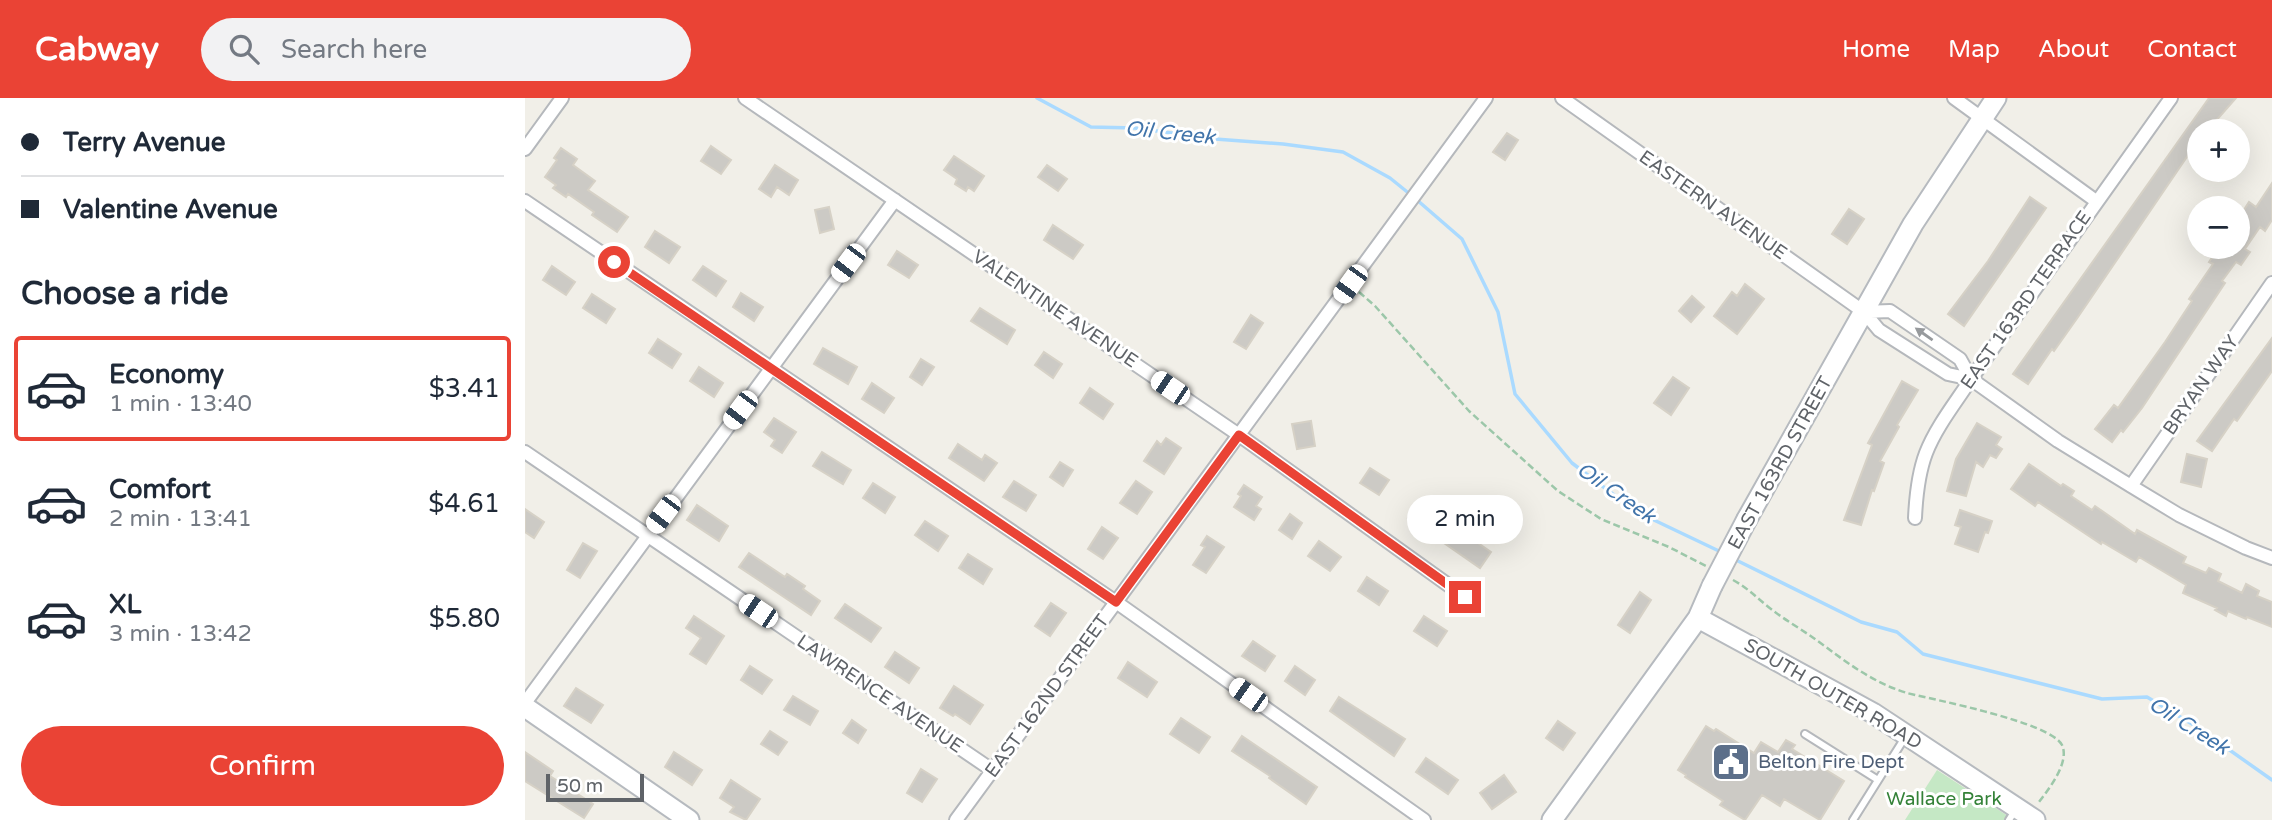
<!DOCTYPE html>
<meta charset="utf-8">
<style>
:root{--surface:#fff;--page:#f2f2f3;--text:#1f2937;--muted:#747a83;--line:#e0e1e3;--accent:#ea4335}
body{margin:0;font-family:"Varela Round",sans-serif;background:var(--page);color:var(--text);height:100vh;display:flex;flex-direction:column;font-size:26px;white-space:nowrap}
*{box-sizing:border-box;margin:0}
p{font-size:23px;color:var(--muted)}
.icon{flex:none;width:38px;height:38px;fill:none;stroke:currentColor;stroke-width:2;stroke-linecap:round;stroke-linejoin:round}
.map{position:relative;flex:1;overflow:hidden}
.details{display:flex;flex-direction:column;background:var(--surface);width:525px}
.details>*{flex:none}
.guide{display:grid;align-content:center;height:154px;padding:0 21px;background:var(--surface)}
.controls{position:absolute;left:1662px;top:21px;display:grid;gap:14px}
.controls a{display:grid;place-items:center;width:63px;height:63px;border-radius:50%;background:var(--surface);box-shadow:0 7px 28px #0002;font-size:35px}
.scale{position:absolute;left:21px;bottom:18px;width:98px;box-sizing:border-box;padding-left:7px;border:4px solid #5f6368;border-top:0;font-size:19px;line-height:24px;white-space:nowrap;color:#5f6368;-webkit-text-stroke:5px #fff;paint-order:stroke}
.end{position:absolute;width:32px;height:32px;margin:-16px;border:9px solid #ea4335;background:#fff;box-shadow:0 0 0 4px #fff}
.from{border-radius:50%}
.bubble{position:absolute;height:49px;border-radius:24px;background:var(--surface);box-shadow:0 7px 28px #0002;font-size:23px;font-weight:600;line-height:49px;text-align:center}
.car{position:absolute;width:21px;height:42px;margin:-21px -10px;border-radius:9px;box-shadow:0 0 5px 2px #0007;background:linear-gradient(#fff 24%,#345 0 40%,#fff 0 76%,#345 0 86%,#fff 0)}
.guide b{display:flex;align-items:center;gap:24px;height:66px;font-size:26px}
.guide b+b{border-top:2px solid var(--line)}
.guide i{width:18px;height:18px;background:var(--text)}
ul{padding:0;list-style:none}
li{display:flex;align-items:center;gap:21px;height:105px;margin:0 14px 10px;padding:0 7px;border:4px solid transparent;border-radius:7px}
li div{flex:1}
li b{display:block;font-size:26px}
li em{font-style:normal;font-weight:600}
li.current{border-color:var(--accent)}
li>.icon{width:63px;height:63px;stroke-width:1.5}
h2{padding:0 21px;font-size:32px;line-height:84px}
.button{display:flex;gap:14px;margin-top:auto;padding:14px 21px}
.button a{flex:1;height:80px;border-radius:42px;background:var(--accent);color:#fff;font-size:28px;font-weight:600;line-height:80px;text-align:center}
header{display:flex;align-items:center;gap:42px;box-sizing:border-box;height:98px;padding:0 35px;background:var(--accent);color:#fff}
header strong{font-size:33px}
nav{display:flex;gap:38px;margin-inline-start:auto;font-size:24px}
.search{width:490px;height:63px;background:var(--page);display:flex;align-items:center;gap:18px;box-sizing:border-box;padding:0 24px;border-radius:38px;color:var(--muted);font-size:26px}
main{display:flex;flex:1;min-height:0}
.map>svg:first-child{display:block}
.green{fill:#c5e8c5}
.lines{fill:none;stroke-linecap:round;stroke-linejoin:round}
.stream{stroke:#aadaff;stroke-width:3.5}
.building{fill:#cccac5;stroke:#d6d1c6;stroke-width:2}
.lane-casing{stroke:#b5b8bc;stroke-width:10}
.street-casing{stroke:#b5b8bc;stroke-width:16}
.secondary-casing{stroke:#b6babf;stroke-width:23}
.path{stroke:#9cc7a9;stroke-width:2.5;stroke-dasharray:7 3.5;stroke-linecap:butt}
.lane{stroke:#fff;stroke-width:6}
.street{stroke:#fff;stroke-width:12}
.secondary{stroke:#fff;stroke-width:19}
.secondary-bridge-casing{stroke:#b6babf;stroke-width:23;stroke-linecap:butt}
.secondary-bridge{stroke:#fff;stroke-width:19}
.oneway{fill:#979a9d}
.route{stroke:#ea4335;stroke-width:9}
.labels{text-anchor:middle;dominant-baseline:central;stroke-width:6;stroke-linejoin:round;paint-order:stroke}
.street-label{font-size:19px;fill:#5f6368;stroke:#fff}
.service-label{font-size:19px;fill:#4e5e75;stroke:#fff;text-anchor:start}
.park-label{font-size:19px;fill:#348238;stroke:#fff}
.water-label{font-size:21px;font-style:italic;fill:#4174aa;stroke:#fff}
</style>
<header>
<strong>Cabway</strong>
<div class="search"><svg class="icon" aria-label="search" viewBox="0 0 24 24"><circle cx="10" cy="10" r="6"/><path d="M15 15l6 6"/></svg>Search here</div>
<nav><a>Home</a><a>Map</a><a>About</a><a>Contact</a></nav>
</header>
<main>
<section class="details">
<div class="guide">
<b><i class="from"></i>Terry Avenue</b>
<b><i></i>Valentine Avenue</b>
</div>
<h2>Choose a ride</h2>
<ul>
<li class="current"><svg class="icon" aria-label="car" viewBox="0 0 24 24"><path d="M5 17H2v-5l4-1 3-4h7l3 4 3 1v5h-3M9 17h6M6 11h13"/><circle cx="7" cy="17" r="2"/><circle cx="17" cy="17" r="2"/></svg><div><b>Economy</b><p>1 min · 13:40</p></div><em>$3.41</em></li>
<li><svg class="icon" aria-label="car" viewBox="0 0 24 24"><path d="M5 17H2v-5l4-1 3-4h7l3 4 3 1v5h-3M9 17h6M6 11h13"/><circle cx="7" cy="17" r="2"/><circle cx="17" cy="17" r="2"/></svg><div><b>Comfort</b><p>2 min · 13:41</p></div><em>$4.61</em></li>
<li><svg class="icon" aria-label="car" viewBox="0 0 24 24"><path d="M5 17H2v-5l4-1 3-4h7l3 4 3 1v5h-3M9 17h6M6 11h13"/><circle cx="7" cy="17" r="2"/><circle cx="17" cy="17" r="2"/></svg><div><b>XL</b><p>3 min · 13:42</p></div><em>$5.80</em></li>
</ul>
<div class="button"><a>Confirm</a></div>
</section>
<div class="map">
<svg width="1747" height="722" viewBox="0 0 1747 722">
<rect width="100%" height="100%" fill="#f1efe8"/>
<path class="green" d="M1412 672 1489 722H1380Z"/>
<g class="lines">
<path class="stream" d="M512 0 566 29 610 30 690 41 758 46 818 54 865 80 886 97
M892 102 937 141 973 214 990 296 1047 365 1110 413 1196 454
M1209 461 1336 524 1372 534 1398 556 1577 601 1622 599 1672 629 1747 682"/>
</g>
<path class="building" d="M1684 0H1711L1682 33H1675V45L1670 52 1668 50 1553 219 1529 253 1527 251 1503 286 1488 276Z
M982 35 993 42 980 62 968 54Z
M186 48 206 62 196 76 176 63Z
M36 50 52 61 48 67 70 83 63 92 103 119 92 134 67 117 69 114 43 96 41 99 28 90 31 87 20 79 32 62 29 60Z
M429 58 459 78 449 93 443 89 441 93 430 86 432 81 419 72Z
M250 67 273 82 264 97 252 89 246 99 234 91Z
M522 67 542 81 533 93 513 79Z
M1747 85V122L1740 133 1735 129 1720 151 1725 154 1716 167 1711 164 1697 183 1700 185 1617 310 1598 334 1596 332 1587 344 1570 331 1589 307 1593 310 1640 244 1667 203 1664 201 1688 166 1684 164 1694 149H1713V121L1724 104 1731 109Z
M1505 99 1521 110 1439 228 1423 216 1463 163Z
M304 109 309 131 295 135 290 112Z
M1324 111 1339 121 1322 146 1307 136Z
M528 127 558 147 548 161 519 142Z
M130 133 155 149 144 165 120 149Z
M372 153 393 167 384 180 363 167Z
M27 168 50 184 41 197 18 182Z
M178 168 201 183 191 198 168 182Z
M1220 186 1239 201 1212 236 1189 218 1207 194 1212 198Z
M216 195 238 209 229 223 208 209Z
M67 196 90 211 81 225 58 210Z
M1167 198 1179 209 1166 224 1154 213Z
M455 210 490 232 482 246 446 223Z
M726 217 738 225 721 251 709 244Z
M1747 240V273L1712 323 1709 321 1687 353 1672 343Z
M133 241 156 256 147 270 124 255Z
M298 250 332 269 323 286 289 266Z
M519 254 537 266 528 280 510 267Z
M396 261 409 269 397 287 385 279Z
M174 269 198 285 189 299 165 283Z
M1148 279 1164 290 1146 317 1129 305Z
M1377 283 1393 292 1372 327 1374 329 1355 363 1359 365 1349 393 1347 392 1336 427 1319 422 1347 347 1343 345Z
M347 285 369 300 359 315 337 301Z
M565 290 588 306 578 321 555 305Z
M249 320 271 334 257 355 246 348 250 342 239 334Z
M786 323 790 348 772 351 767 326Z
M1452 325 1476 339 1471 347 1477 351 1471 360 1465 357 1458 369 1451 364 1441 398 1422 393 1431 361Z
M641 340 656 350 639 376 619 363 632 343 636 347Z
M433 346 457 362 460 357 472 365 459 383 424 360Z
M297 354 326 372 318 386 288 368Z
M1662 356 1682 361 1676 389 1656 384Z
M535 364 548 372 538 388 525 379Z
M1504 366 1536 388 1538 386 1549 393 1546 398 1567 412 1570 408 1610 436 1612 432 1661 459 1658 465 1681 475 1684 470 1696 476 1693 483 1717 495 1721 486 1734 493 1732 498 1747 504V529L1722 519 1721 521 1703 513 1701 518 1690 512 1692 510 1658 495 1661 487 1614 459 1611 464 1577 444 1576 446 1513 404 1510 408 1486 391Z
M845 370 864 382 854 397 835 385Z
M489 383 511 397 501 413 478 399Z
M611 383 627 394 612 416 595 405Z
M348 385 370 399 360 415 338 400Z
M719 387 737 399 731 408 736 411 729 422 709 409 716 398 713 396Z
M894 405 905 412 908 406 927 419 924 425 966 454 955 470 883 420Z
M172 407 203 428 194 443 162 422Z
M0 411 19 424 9 440 0 434Z
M1435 412 1467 423 1463 435 1460 434 1453 454 1430 446 1436 429 1430 427Z
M765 416 777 425 767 441 754 432Z
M400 423 423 438 413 453 390 437Z
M577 429 593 440 578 461 563 451Z
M682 438 699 449 681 475 668 467 680 449 676 447Z
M794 443 816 459 805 473 783 458Z
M58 445 72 453 55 480 42 472Z
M224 455 260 479 262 476 280 488 278 491 295 503 286 517 214 469Z
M443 456 467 471 458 486 434 470Z
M842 479 863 493 854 507 833 493Z
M1115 494 1126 502 1105 535 1093 527Z
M526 505 541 515 525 538 510 528Z
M320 506 356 530 346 544 310 520Z
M169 518 199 538 181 566 165 556 176 540 161 530Z
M899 518 922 533 912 548 889 533Z
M728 543 750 558 740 573 717 558Z
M370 554 394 570 384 585 360 569Z
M603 564 632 584 622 599 593 580Z
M225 568 247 582 237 596 216 582Z
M770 568 790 582 780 597 760 583Z
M429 588 458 607 445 626 430 616 428 618 415 610Z
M51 590 78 607 66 625 39 608Z
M268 598 293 613 285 627 259 612Z
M814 599 880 641 869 658 805 613Z
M656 620 685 639 674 655 645 636Z
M327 622 341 632 333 645 318 635Z
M1033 623 1050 635 1038 652 1021 640Z
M1181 628 1189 633 1191 631 1229 655 1236 644 1253 654 1261 642 1270 647 1267 651 1319 683 1295 722 1259 701 1255 708 1237 697 1220 722 1195 707 1198 703 1160 679 1161 677 1153 672Z
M245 633 262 644 253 657 236 646Z
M717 638 792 689 781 706 744 680 745 678 707 653Z
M0 654 28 673 25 678 68 706 59 720 0 683Z
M149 654 177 672 167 687 140 669Z
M901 660 933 682 923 696 891 674Z
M396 671 412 681 397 704 382 695Z
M979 677 991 694 967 711 955 695Z
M206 682 235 701 221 722 205 714 209 709 195 700Z"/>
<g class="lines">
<defs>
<path id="lane" d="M1280 636 1353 682
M1328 722 1379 641
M1484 722 1491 711"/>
<path id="street" d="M220 0 714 337 940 499
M1037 0 1339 214 1354 232 1423 276 1446 281 1533 343 1606 388 1654 417 1721 450 1747 460
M1429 0 1571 103
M0 51 37 0
M0 103 591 504 899 722
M1339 214 1365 213 1435 261 1446 281
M0 354 467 672
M1606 388 1747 185
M1390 420C1391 398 1393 376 1401 355 1411 329 1431 304 1446 281L1646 0
M0 605 370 102
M431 722 961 0"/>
<path id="secondary" d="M1222 421 1388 126 1471 0
M1173 520 1348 615 1510 722
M0 609 164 722
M1027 722 1173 520 1187 488"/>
</defs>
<use href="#lane" class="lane-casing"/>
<use href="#street" class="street-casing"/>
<use href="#secondary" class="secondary-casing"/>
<path class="path" d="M834 194 850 208 944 313 1033 393 1076 421 1144 449 1181 468
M1208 482C1223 490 1233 501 1246 511 1260 522 1276 531 1290 541 1320 563 1346 584 1382 595 1410 602 1525 624 1537 647 1545 664 1524 691 1514 704"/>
<use href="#lane" class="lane"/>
<use href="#street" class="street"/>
<use href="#secondary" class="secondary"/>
<defs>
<path id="secondary-bridge" d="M1187 488 1222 421"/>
</defs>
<use href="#secondary-bridge" class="secondary-bridge-casing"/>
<use href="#secondary-bridge" class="secondary-bridge"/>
</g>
<defs><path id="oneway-solid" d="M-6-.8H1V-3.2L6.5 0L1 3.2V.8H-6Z" transform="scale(1.75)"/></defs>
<use class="oneway" href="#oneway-solid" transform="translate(1399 236) rotate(-145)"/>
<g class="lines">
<path class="route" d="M89 164 591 504 714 337 940 499"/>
</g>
<defs>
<symbol id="civic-square" viewBox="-11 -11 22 22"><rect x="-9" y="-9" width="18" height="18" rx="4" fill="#5c6f8a" stroke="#fff"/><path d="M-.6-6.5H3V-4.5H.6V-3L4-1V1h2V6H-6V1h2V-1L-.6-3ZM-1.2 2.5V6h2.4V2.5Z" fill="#fff"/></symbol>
</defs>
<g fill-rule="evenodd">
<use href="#civic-square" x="1184" y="642" width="44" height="44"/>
</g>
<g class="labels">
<g class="street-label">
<text transform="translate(1188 107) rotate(35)">EASTERN AVENUE</text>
<text transform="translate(1501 202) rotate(-55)">EAST 163RD TERRACE</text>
<text transform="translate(530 211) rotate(34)">VALENTINE AVENUE</text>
<text transform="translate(1676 287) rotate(-55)">BRYAN WAY</text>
<text transform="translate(1255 365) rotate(-61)">EAST 163RD STREET</text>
<text transform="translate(355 596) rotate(34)">LAWRENCE AVENUE</text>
<text transform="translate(1308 596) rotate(30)">SOUTH OUTER ROAD</text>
<text transform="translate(522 598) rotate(-54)">EAST 162ND STREET</text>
</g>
<g class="service-label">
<text x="1233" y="664">Belton Fire Dept</text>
</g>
<g class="park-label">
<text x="1419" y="701">Wallace Park</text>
</g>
<g class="water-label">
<text transform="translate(645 35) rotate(6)">Oil Creek</text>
<text transform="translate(1091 395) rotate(35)">Oil Creek</text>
<text transform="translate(1664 628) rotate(32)">Oil Creek</text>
</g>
</g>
</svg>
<div class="controls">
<a>+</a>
<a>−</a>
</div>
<div class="scale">50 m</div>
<i class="end from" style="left:89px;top:164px"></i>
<i class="end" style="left:940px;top:499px"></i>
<div class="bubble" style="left:882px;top:397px;width:116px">2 min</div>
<i class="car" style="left:323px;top:165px;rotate:217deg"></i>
<i class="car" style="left:825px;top:186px;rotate:216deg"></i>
<i class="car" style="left:645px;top:290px;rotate:304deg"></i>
<i class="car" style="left:215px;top:312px;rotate:217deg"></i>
<i class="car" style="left:138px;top:416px;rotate:217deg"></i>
<i class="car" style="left:233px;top:513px;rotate:304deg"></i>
<i class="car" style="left:723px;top:597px;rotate:305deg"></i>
</div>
</main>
